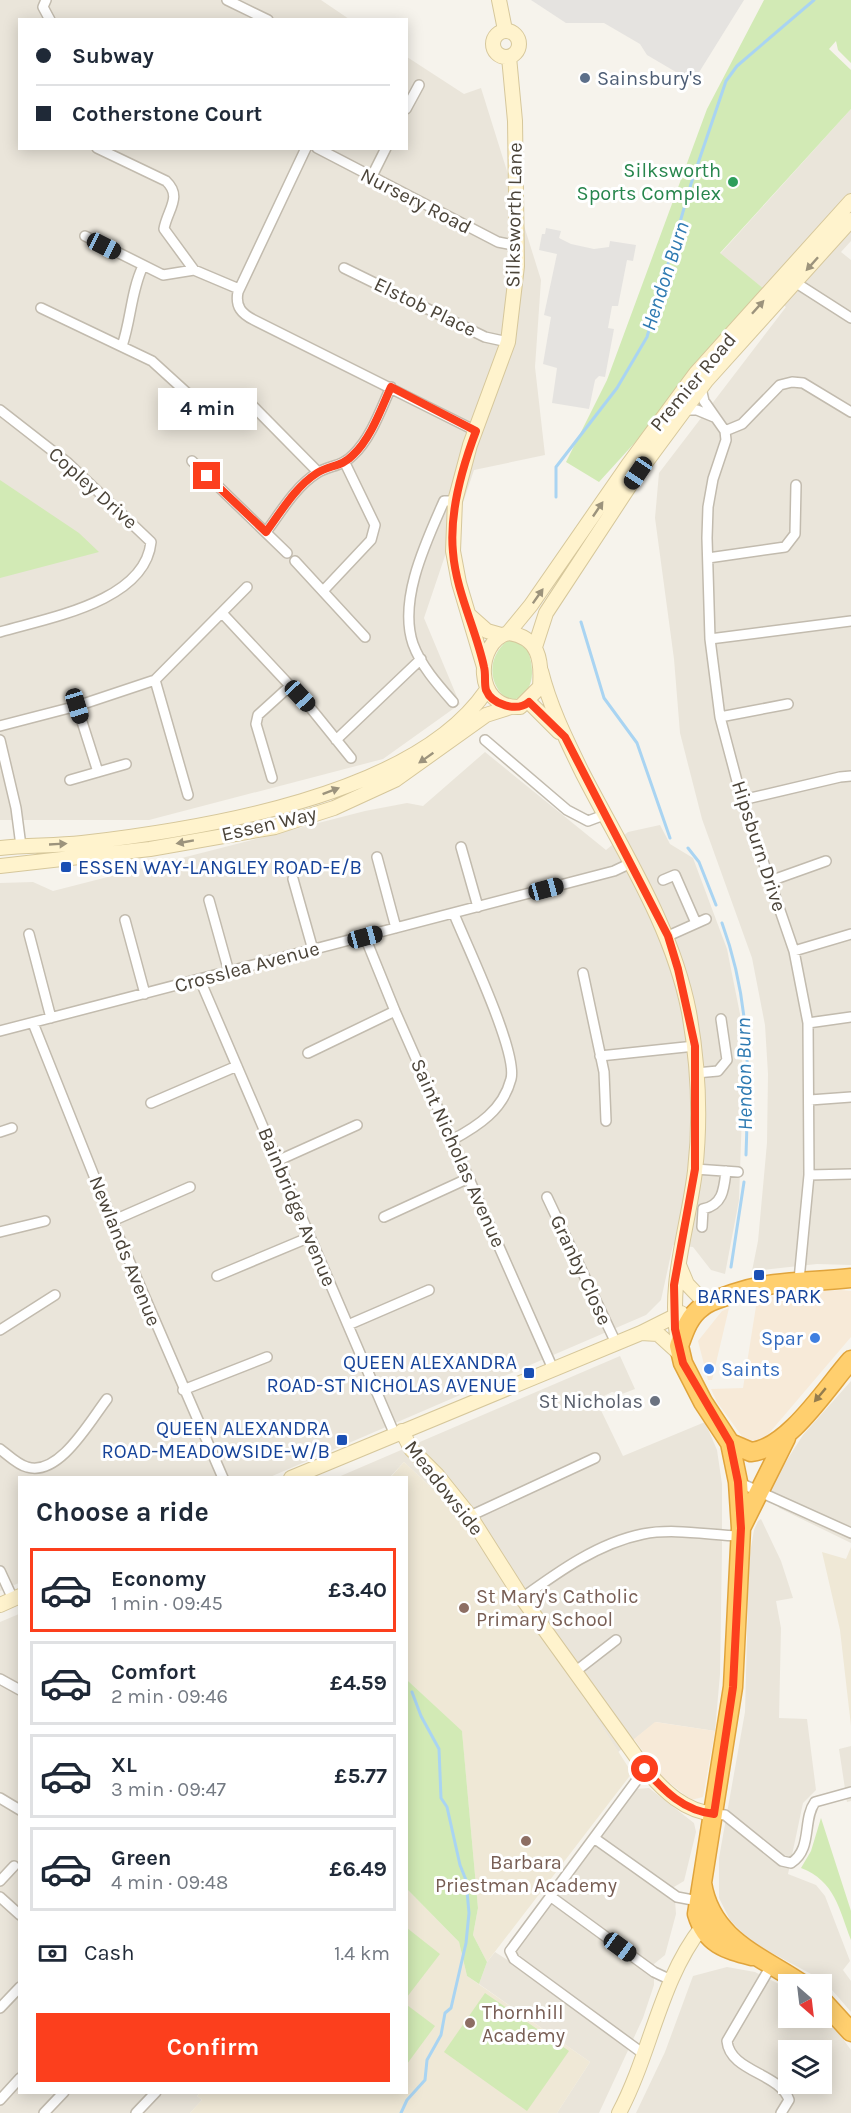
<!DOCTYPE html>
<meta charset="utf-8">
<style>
:root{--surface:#fff;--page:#f2f2f3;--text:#1f2937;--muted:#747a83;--line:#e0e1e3;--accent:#fc3f1d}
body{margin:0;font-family:Karla,sans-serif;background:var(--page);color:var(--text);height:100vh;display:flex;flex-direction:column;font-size:22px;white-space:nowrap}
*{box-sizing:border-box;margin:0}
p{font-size:20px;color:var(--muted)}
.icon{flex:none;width:33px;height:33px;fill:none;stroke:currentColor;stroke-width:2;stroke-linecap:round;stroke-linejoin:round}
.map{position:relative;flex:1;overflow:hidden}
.side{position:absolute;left:18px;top:1476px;width:390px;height:618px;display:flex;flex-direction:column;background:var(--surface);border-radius:0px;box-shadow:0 3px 15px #0003}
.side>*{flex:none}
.guide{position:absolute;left:18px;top:18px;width:390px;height:132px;border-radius:0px;box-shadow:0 3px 15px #0003;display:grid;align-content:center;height:132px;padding:0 18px;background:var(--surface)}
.needle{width:39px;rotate:152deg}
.controls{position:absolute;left:778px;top:1974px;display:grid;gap:12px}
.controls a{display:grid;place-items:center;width:54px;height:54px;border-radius:0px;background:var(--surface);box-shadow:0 3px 15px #0003;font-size:30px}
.end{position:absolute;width:27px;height:27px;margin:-14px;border:8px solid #fc3f1d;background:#fff;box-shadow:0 0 0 3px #fff}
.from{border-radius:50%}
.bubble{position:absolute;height:42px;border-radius:0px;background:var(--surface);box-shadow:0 3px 15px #0003;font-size:20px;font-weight:700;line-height:42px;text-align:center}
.car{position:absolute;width:18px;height:36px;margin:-18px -9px;border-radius:8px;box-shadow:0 0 4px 2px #0007;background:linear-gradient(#222 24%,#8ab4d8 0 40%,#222 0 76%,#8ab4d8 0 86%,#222 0)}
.guide b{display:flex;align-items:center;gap:21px;height:57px;font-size:22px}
.guide b+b{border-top:2px solid var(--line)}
.guide i{width:15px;height:15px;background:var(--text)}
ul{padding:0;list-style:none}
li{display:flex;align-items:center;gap:18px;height:84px;margin:0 12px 9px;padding:0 6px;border:3px solid var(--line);border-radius:0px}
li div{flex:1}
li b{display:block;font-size:22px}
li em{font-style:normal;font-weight:700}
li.on{border-color:var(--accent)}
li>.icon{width:54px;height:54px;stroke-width:1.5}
h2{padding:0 18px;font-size:27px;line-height:72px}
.pay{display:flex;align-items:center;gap:15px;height:66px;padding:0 18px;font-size:22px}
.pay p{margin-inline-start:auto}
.action{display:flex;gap:12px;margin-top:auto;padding:12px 18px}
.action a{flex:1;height:69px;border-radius:0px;background:var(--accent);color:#fff;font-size:24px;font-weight:700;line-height:69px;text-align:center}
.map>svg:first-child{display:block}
.residential{fill:#eae5da;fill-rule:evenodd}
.commercial{fill:#f7ead8}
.education{fill:#efe8d6}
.green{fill:#d2eab5}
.parking{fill:#e5e3e0}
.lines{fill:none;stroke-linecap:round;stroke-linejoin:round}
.stream{stroke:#a9d4f2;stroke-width:3}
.street-casing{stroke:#c2bbae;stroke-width:12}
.secondary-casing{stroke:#d6c79b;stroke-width:16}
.highway-casing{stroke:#e0a43c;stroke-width:21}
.street{stroke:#fff;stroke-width:9}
.secondary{stroke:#fff3cd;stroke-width:14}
.highway{stroke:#ffcf6e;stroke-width:18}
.oneway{fill:#9c937c}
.oneway2{fill:#937c4e}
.route{stroke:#fc3f1d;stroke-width:8}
.service-dot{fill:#5c6f8a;stroke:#fff;stroke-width:2}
.leisure-dot{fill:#2e9e5b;stroke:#fff;stroke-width:2}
.transit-dot{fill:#1a4fb4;stroke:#fff;stroke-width:2}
.shop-dot{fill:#3f7fe0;stroke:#fff;stroke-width:2}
.worship-dot{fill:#6b7280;stroke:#fff;stroke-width:2}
.education-dot{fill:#8d6e63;stroke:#fff;stroke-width:2}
.labels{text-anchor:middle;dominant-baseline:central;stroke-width:6;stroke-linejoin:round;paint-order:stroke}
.service-label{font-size:20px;fill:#4e5e75;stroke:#fff;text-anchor:start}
.leisure-label{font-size:20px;fill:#27864d;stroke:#fff;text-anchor:end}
.street-label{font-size:20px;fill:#4b4439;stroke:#fff}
.transit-label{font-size:20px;fill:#164399;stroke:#fff;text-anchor:end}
.shop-label{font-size:20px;fill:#366cbe;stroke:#fff;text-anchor:end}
.worship-label{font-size:20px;fill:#5b616d;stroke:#fff;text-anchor:end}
.education-label{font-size:20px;fill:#785e54;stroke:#fff;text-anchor:start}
.water-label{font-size:21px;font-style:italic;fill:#2e7ab2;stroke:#fff}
</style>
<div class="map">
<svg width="851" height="2113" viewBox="0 0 851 2113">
<rect width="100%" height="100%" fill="#f6f3ec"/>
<path class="residential" d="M0 0H321L349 19 20 20V148H406L407 57 464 94 481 88 541 280 535 367 545 455 474 470 424 618 460 704 383 759 149 820H0Z
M851 109V241L841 252 851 260V1265L817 1264 752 1271 758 1241 767 1143 768 1074 765 1025 752 958 702 819 680 733 674 659 655 518 659 473 786 307 720 254Z
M485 752 606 850 628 832 660 825 670 844 693 858 727 949 740 1014 743 1084 739 1200 725 1274 711 1270 693 1247 673 1245 661 1300 646 1315 270 1477 20 1478 19 1583 0 1591V883L33 882 53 891 365 811 407 803 423 806Z
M620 1356 635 1389 622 1394 612 1392 596 1400 623 1456 705 1422 717 1450 722 1484V1550L720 1674 715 1731 656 1722 618 1752 559 1659 452 1507 404 1462 390 1477 336 1478Z
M851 1381V1543L779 1508 769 1488 803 1435Z
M761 1519 781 1561 793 1598 776 1601 781 1628 779 1718 807 1719 816 1790 803 1803 788 1874 816 1885 825 1896 850 1961 843 1970 851 1981V2012L832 1990 813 1975 751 1942 730 1920 719 1898V1858L745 1712 749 1559 754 1530 758 1521Z
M19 1614 20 2092 200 2093 197 2096 202 2100 190 2113H0V1622Z
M851 1746V1801L847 1802 839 1749Z
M649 1788 694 1823 696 1832 684 1881 674 1887 676 1914 665 1955 654 1964V1985L643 2018 599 2113H557L590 2062 479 1984 487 1962 495 1952 509 1961 636 1789Z
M727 1967 755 1972 789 1989V2018H822V2013L826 2016 851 2050V2113H636L665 2052 693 1976ZM789 2050H822V2084H789Z"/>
<path class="commercial" d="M841 1290 851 1291V1337L765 1438 757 1443 744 1439 717 1402 711 1389 743 1388 757 1300 795 1293Z
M729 1308 712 1380H708L698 1341 722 1311Z
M655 1722 715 1731 703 1797 691 1800 661 1776 634 1739Z"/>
<path class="education" d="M404 1462 452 1507 559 1659 632 1773 487 1962 473 1935 478 1908 462 1732 407 1680 406 1478H390Z
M851 1547V1726L840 1630 822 1552 846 1559Z
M407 1889 459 1942 467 1976 590 2062 557 2113H190L202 2100 197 2096 200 2093 406 2092Z"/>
<path class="green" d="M764 0H851V63L838 50 836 41 829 49 851 70V109L720 253 770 294 599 482 566 462 607 380 707 109Z
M0 480 79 533 99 552 0 578Z
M507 641H516L526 646C535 666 537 695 510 701 488 687 486 658 507 641Z
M407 1680 462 1731 478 1908 473 1935 487 1962 479 1984 467 1976 459 1942 407 1889Z
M821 1818 851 1911V1940C839 1909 835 1881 801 1868L811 1851Z
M407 1928 440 1954 407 1997H406Z
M485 1993 569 2051 527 2111 444 2052Z
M407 2005 435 2026 407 2064H406Z"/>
<path class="parking" d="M531 0H744L693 82 647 55 640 44 604 23H566Z
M546 228 561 231 559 238 571 244 594 249 609 247 610 241 636 245 633 261 627 260 618 306H612L608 328 614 329 605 377 599 376 595 380 589 409 552 403 557 368 543 364 551 317 544 315 557 254 539 250 542 234H545Z"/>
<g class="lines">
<path class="stream" d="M556 497V467L617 388 647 337 691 184 726 81 737 66 814 0
M581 622 604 698 637 743 670 838
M688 848 699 862 716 905
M722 923C751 1002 749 1073 746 1155
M731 1267 744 1182
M401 2113 407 2100 425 2080 427 2060 441 2035 445 2013 451 2008 466 1943 469 1913 466 1880 460 1865 447 1807 441 1798 439 1749 421 1716 412 1692"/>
<defs>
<path id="street" d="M46 0 43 7 50 20
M227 0 268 20
M406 109 419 85
M97 148 166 181C183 197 167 210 164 229L194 270
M306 148 238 292C235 307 242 314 254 320L476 431
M317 148 498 242 518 246
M371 178 386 148
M85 236 163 275 194 270 239 289
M344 268 485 337 508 342
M790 279 851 318
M41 308 152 361 208 412
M122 346C131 320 131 291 143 266
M701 388 704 401 725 431 726 440 713 479 708 507 707 538 710 639 720 717 742 800 794 951 808 1023 809 1175 799 1280
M244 397 318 472
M0 410 68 463 151 542C145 602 47 618 0 632
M685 410H697L714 417
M725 431 742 424 780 385 792 382 803 383 851 412
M192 461 287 553
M266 532C281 512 295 487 317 473 329 465 342 467 353 455 371 438 381 409 391 387
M708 558 785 547 795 534 796 485
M295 561 365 637
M323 591 371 540 375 525 345 463
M222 613 309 706 351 758
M710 639 851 621
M155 680 188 795
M453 702C438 685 421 666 413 644 398 600 426 542 444 501H455
M77 706 98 772
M720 717 788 704
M0 726 77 706 155 680 247 587
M0 740 16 808 21 846
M336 740 421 659
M485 740 567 810 588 821 604 815
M272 778 256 724 258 715 290 686
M70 780 126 764
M742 800 840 777 851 776
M461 847 478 907
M377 857 396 928
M293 879 313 950
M663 880 675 875 696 923
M770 881 826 861
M209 900 229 972
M125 920 145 994
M29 934 51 1018
M668 936 706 919
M365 937 395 1011 553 1369
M794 951 851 934
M583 973 604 1072 606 1121
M200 980 395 1435
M33 1023 112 1221 223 1478
M808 1023 851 1017
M0 1031 614 871 631 863
M308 1053 395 1011
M600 1056 695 1046
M696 1073 718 1071 727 1060 721 1019
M810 1100 851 1097
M151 1103 237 1066
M0 1132 12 1128
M452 1140C478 1126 503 1110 511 1079 518 1052 466 944 454 914
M277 1161 357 1125
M695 1169 738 1172
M809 1175 851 1174
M547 1197 616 1343
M384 1217 469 1178
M112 1221 190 1187
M702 1227 703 1209C723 1205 724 1189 726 1171
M0 1232 45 1221
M217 1276 310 1237
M348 1325 429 1290
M0 1330 55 1295
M183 1390 267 1357
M0 1449C8 1455 18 1465 27 1467 59 1477 90 1421 107 1399
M738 1482 851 1533
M470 1516 595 1458
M0 1571 13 1599
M522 1598C558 1572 598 1543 643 1534 674 1528 709 1535 740 1536
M576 1671 616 1640
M0 1679 20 1690
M0 1798 20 1810
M714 1814 725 1815 782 1861 791 1863C813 1849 802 1820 815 1802L851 1792
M594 1838 677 1897 698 1901
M0 1881 14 1866
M550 1896 654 1972 671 1980
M0 1897 20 1915
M771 1966 727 2041C730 2072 780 2073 789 2100L781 2113
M0 2008 20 1987
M645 2055 514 1959 510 1951 645 1769
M0 2100 20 2078
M44 2113 64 2092
M136 2113 156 2092"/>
<path id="secondary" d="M499 0 505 30
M493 44a13 13 0 1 1 26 0a13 13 0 1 1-26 0Z
M469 615 487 631 501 635
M508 633 531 605 628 465 696 373 851 201
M508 633C539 637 542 660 540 687L520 707C473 709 475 642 508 633Z
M535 647 546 613 638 473 706 381 851 220
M484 667 459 583 453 551 455 501 470 445 508 342 517 266 515 121 509 57
M541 671C550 707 566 739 582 772 622 850 672 925 689 1012 698 1063 701 1119 695 1171 688 1230 666 1287 679 1346
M529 702 559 732
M0 848C27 845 55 846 82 843 201 829 414 796 486 691
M0 866 150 849 275 827 334 808 395 780 486 715 511 707
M679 1265 687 1284 706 1304
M641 1333 658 1334 679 1353
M402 1431 411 1449 437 1475 470 1516 522 1598 645 1769C664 1791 684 1811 714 1814
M291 1478 641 1333 681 1313
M0 1605 20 1596
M619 2113C651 2053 660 1980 702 1927"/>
<path id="highway" d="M730 1443 751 1452C788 1449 827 1387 851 1360
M742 1526 786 1438
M702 1883C711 1940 761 1956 802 1984
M752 1956C725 1949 706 1944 697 1914L733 1687 741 1528 738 1482 730 1443 703 1402 683 1363 679 1346C684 1332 689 1316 702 1307 710 1300 722 1298 732 1294 776 1279 807 1283 851 1278
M822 2000 851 2032"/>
</defs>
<use href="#street" class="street-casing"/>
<use href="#secondary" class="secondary-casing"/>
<use href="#highway" class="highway-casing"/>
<use href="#street" class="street"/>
<use href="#secondary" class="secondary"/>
<use href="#highway" class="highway"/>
</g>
<defs><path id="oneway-solid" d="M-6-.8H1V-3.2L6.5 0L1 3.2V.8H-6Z" transform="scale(1.5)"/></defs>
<g class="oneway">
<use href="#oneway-solid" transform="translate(812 264) rotate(132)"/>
<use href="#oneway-solid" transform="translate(758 307) rotate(-48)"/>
<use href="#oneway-solid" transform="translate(598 509) rotate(-56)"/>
<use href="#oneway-solid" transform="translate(538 596) rotate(-55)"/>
<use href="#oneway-solid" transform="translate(426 758) rotate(145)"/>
<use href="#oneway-solid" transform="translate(331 791) rotate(-21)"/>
<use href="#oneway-solid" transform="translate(185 842) rotate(170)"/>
<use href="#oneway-solid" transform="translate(58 844) rotate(-3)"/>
</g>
<use class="oneway2" href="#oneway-solid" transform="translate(820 1395) rotate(130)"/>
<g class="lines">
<path class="route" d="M207 476 266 532C281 512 295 487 317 473 329 465 342 467 353 455 371 438 381 409 391 387L476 431C462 468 449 512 453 552 456 592 476 629 484 667 486 674 484 683 486 690 492 705 517 712 529 702L565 737 668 936 678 969 695 1046V1169L674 1285 675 1329 683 1363 730 1443 738 1482 741 1528 733 1687 714 1814C684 1811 664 1791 645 1769"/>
</g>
<circle class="service-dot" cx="585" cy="78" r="6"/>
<circle class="leisure-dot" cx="733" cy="182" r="6"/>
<g class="transit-dot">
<rect x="60" y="861" width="12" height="12" rx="3"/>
<rect x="753" y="1269" width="12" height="12" rx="3"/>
<rect x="523" y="1367" width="12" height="12" rx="3"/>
<rect x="336" y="1434" width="12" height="12" rx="3"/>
</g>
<g class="shop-dot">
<circle cx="815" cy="1338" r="6"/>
<circle cx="709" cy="1369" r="6"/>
</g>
<circle class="worship-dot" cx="655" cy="1401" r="6"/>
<g class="education-dot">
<circle cx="464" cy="1608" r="6"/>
<circle cx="526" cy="1841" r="6"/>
<circle cx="470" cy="2023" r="6"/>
</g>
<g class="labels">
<g class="service-label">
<text x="597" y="78">Sainsbury's</text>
</g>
<g class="leisure-label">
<text x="721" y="170">Silksworth<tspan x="721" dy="23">Sports Complex</tspan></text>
</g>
<g class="street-label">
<text transform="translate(416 201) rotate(27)">Nursery Road</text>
<text transform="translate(514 215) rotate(-89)">Silksworth Lane</text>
<text transform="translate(425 307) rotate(26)">Elstob Place</text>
<text transform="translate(693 382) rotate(-50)">Premier Road</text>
<text transform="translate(93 488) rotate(42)">Copley Drive</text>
<text transform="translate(269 824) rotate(-13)">Essen Way</text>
<text transform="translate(759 846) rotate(72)">Hipsburn Drive</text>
<text transform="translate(247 967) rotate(-15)">Crosslea Avenue</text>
<text transform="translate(458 1153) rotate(66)">Saint Nicholas Avenue</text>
<text transform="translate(297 1207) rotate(67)">Bainbridge Avenue</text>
<text transform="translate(125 1251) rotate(68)">Newlands Avenue</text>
<text transform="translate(581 1270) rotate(65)">Granby Close</text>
<text transform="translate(444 1488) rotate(52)">Meadowside</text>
</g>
<g class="transit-label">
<text x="78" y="867" text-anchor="start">ESSEN WAY-LANGLEY ROAD-E/B</text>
<text x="759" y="1296" text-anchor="middle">BARNES PARK</text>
<text x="517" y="1362">QUEEN ALEXANDRA<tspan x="517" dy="23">ROAD-ST NICHOLAS AVENUE</tspan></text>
<text x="330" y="1428">QUEEN ALEXANDRA<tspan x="330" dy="23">ROAD-MEADOWSIDE-W/B</tspan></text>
</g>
<g class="shop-label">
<text x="803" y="1338">Spar</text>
<text x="721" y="1369" text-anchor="start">Saints</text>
</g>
<g class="worship-label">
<text x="643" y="1401">St Nicholas</text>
</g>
<g class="education-label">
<text x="476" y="1596">St Mary's Catholic<tspan x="476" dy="23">Primary School</tspan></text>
<text x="526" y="1862" text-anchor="middle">Barbara<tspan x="526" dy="23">Priestman Academy</tspan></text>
<text x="482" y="2012">Thornhill<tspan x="482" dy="23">Academy</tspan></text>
</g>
<g class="water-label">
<text transform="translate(665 276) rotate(-72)">Hendon Burn</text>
<text transform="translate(744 1074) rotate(-91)">Hendon Burn</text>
</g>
</g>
</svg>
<div class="controls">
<a><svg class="needle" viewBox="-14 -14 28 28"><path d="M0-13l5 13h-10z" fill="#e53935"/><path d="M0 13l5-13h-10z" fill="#747a83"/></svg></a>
<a><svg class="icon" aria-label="layers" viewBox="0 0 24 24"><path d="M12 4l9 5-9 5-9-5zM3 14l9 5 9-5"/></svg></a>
</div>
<i class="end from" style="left:645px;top:1769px"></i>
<i class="end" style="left:207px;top:476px"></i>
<div class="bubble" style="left:158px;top:388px;width:99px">4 min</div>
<i class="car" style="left:104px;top:246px;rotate:117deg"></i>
<i class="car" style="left:638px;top:473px;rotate:214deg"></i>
<i class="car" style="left:300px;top:696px;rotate:137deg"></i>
<i class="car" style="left:77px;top:706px;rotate:163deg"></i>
<i class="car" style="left:546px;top:889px;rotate:75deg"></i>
<i class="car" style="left:365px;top:937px;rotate:75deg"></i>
<i class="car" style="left:620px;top:1947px;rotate:126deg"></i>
<div class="guide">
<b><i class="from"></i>Subway</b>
<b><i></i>Cotherstone Court</b>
</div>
<section class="side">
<h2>Choose a ride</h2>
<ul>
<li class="on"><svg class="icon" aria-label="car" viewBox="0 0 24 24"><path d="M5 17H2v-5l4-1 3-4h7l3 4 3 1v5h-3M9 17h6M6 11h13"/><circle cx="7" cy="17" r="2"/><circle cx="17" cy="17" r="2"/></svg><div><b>Economy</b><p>1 min · 09:45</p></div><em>£3.40</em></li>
<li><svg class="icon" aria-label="car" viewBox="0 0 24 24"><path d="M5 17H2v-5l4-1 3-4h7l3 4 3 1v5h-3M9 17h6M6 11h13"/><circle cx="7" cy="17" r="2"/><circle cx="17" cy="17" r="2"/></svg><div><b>Comfort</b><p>2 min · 09:46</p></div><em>£4.59</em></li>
<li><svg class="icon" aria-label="car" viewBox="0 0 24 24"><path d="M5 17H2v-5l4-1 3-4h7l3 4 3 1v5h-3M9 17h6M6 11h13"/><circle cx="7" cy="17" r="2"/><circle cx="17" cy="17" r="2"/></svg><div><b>XL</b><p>3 min · 09:47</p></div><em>£5.77</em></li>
<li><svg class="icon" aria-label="car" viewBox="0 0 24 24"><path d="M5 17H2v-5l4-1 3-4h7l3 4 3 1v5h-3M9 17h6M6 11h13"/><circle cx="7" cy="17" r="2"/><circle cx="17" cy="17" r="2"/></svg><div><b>Green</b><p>4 min · 09:48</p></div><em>£6.49</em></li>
</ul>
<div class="pay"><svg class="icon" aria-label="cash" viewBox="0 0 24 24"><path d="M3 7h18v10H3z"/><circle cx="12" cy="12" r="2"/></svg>Cash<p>1.4 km</p></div>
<div class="action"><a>Confirm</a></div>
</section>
</div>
